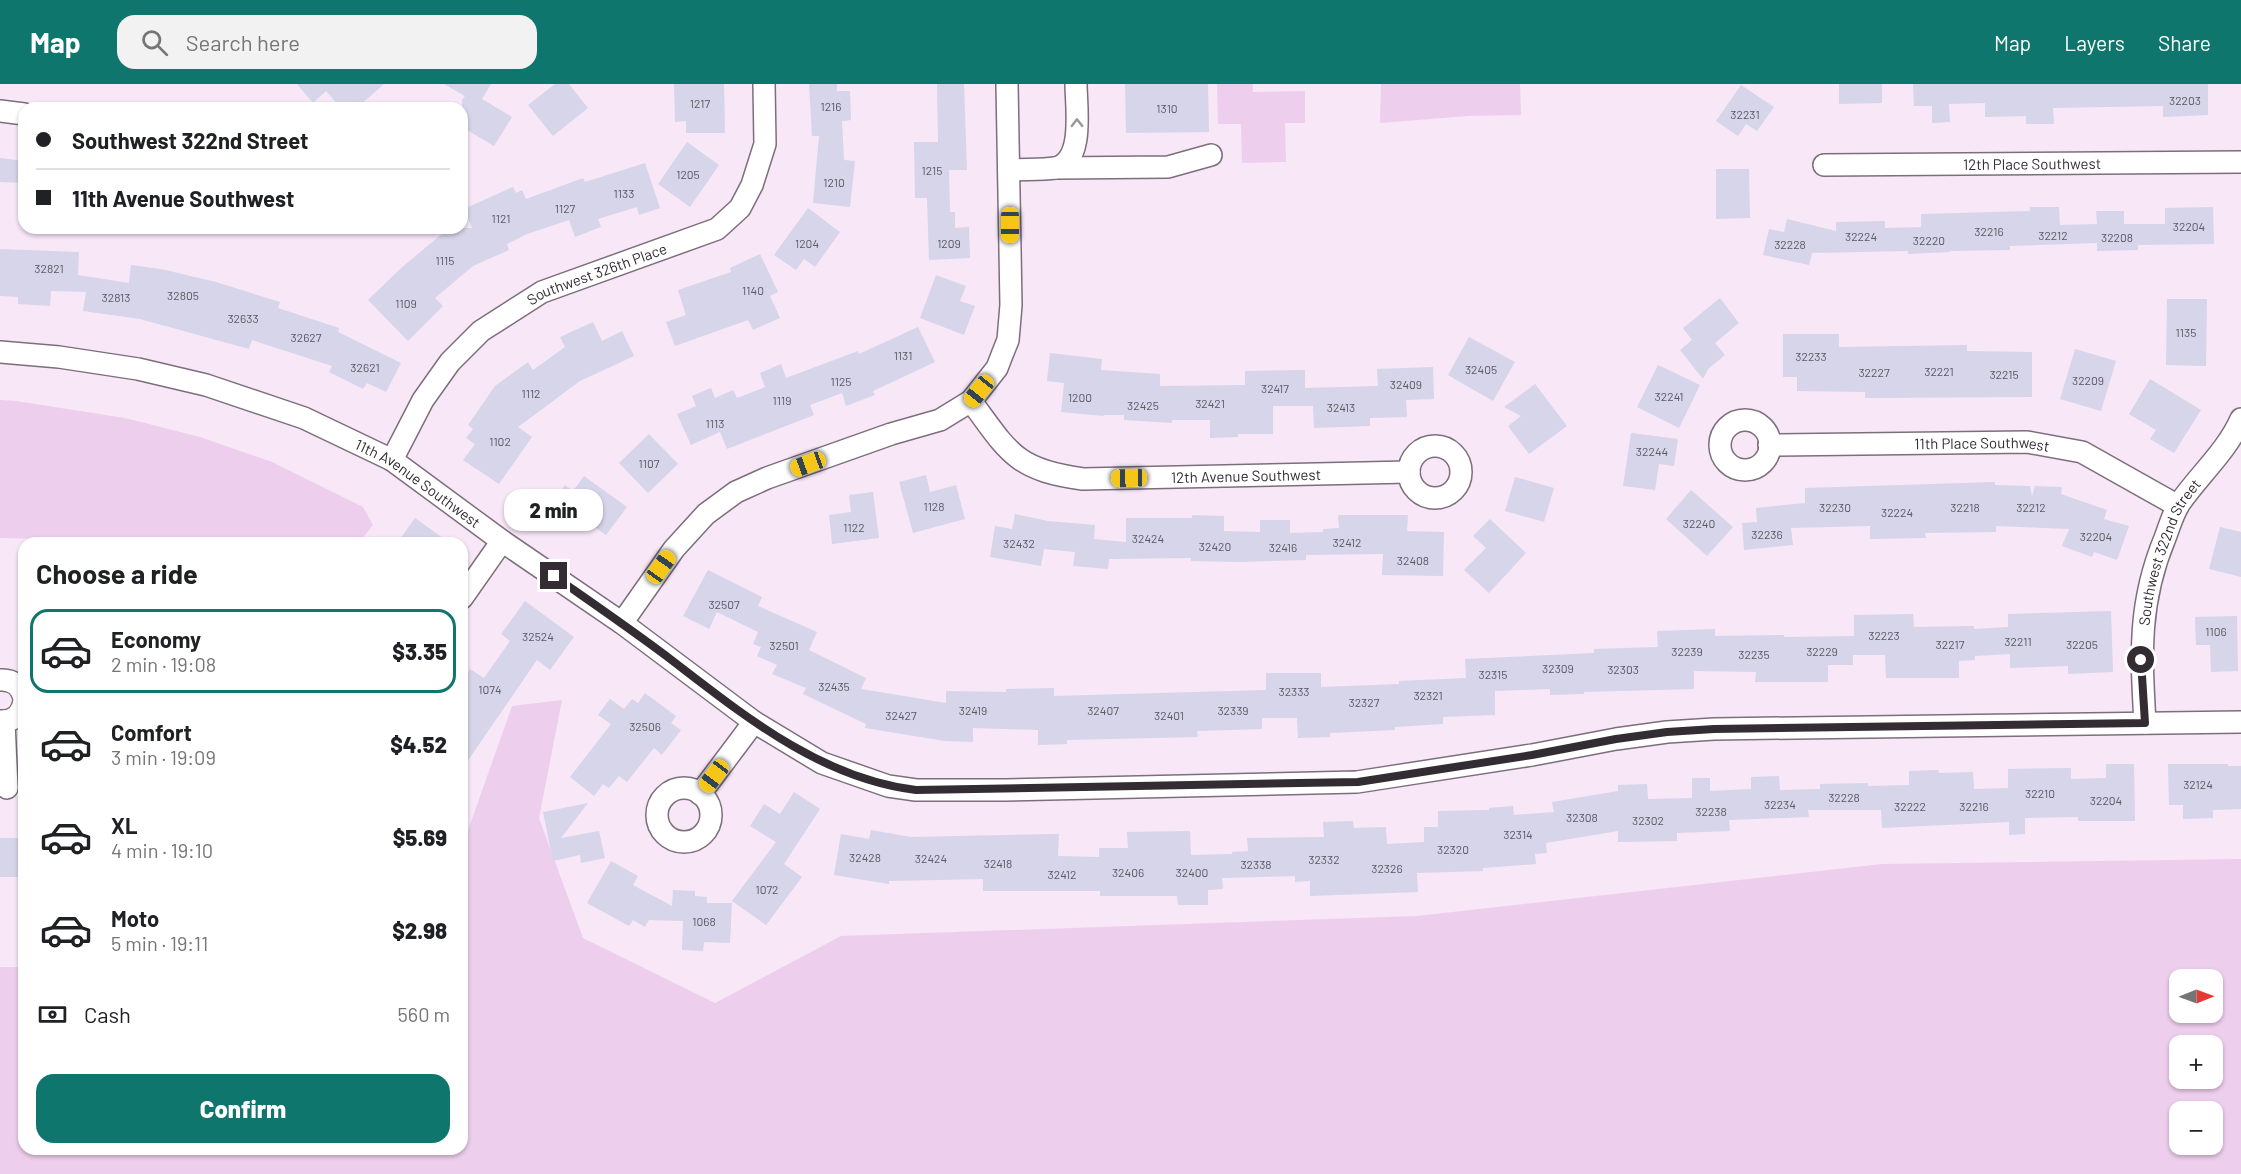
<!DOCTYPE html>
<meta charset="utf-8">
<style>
:root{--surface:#fff;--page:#f2f2f2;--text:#202124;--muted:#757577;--line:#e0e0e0;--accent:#0f766e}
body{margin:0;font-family:Barlow,sans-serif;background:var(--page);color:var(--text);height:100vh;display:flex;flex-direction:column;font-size:22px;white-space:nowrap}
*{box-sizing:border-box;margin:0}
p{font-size:20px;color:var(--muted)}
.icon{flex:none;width:33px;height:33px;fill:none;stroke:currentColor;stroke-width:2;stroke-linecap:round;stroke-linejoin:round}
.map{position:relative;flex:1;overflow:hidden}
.drawer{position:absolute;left:18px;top:453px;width:450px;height:618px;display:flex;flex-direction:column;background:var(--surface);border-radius:18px;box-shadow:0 2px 4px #0004}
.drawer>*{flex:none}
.hud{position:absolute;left:18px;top:18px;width:450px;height:132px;border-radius:18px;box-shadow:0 2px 4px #0004;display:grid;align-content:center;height:132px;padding:0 18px;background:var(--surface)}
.needle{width:39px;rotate:89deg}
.tools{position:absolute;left:2169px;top:885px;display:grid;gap:12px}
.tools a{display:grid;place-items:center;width:54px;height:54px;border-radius:12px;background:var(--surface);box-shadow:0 2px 4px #0004;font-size:30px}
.end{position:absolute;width:27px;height:27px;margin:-14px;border:8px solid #332d33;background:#fff;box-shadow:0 0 0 3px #fff}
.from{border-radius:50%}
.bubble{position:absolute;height:42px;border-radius:18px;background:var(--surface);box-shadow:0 2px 4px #0004;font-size:20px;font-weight:800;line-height:42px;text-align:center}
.car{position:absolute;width:18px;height:36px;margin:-18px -9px;border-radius:8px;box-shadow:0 0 4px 2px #0007;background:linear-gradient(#f5c518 24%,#345 0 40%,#f5c518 0 76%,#345 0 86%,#f5c518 0)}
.hud b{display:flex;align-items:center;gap:21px;height:57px;font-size:22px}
.hud b+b{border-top:2px solid var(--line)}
.hud i{width:15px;height:15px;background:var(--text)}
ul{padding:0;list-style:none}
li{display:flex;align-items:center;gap:18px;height:84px;margin:0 12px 9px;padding:0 6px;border:3px solid transparent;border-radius:18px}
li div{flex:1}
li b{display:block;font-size:22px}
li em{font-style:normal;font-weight:800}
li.selected{border-color:var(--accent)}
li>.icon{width:54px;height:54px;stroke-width:1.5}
h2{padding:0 18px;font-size:27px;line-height:72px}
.pay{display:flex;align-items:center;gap:15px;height:66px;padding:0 18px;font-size:22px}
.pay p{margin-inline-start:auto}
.action{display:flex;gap:12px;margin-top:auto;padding:12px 18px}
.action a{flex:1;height:69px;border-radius:18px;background:var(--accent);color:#fff;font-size:24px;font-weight:800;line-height:69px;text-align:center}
header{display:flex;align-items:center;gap:36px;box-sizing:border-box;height:84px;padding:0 30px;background:var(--accent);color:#fff}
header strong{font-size:28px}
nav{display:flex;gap:33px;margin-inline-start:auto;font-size:21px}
.search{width:420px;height:54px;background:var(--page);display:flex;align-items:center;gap:15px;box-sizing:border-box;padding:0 21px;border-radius:18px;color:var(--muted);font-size:22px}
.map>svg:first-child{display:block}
.green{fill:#eeceed;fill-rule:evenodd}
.building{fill:#d6d5ea}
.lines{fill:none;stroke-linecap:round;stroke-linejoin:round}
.minor-casing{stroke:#7d6e7c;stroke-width:24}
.minor{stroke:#fff;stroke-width:21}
.oneway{stroke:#999699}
.route{stroke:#332d33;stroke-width:8}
.labels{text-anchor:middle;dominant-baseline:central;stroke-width:4.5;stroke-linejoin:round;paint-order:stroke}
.number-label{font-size:12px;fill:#5c5761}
.street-label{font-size:15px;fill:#332d33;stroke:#fef8fe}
</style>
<header>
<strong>Map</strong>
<div class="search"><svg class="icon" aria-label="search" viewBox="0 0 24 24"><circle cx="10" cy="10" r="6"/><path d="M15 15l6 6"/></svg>Search here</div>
<nav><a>Map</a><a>Layers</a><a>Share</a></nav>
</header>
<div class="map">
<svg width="2241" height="1090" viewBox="0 0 2241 1090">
<rect width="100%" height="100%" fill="#f7e7f7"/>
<path class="green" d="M1217 0H1253V8L1305 7V39H1285L1286 78 1242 79 1241 40H1218Z
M1381 0H1520L1521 31 1467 32 1380 39Z
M0 316 16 317 125 334 200 353 272 378 363 423 373 441 359 459H60L48 455 0 454Z
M562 616 539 734 583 854 715 919 841 852 1417 832 1882 780 2241 775V1090H0V883H24V1065H462V759L465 755 512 622ZM2180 896H2212V928H2180ZM2180 962H2212V994H2180ZM2180 1028H2212V1060H2180Z"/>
<path class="building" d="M297 0H384L357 24H341L326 7 313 19Z
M444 0H491L482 15 512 33 494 62 462 43V16L465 12Z
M555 0H569L588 24 553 52 528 21Z
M674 0H724L725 49H686V37L675 38Z
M809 0H837V7H850L851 36 842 37 844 76 855 77 850 123 813 119 819 52H812Z
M937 0H964L967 86H949L950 128H955V144L969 143 970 174 929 176 927 114H915L914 58H938Z
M1125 0H1208L1209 48 1126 49Z
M1839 0H1882V19L1839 20Z
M1913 0H2208V31L2163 33V22L2053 24 2054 40H2026V32L1985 33V19L1949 20 1950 38 1932 39V22H1914Z
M1741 1 1774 23 1757 47 1746 40 1738 52 1716 37Z
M687 58 719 81 690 123 658 100Z
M0 74 24 77V99L0 98Z
M645 79 660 124 639 131 637 123 598 135 601 143 575 153 569 136 527 150 507 160 509 166 473 182 435 214 443 222 408 257 368 216 400 185 449 144H472L464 125 513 103 516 109 522 106 526 115 583 94 585 98Z
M1716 85H1749L1750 134 1716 135Z
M2030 123H2059L2060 141 2097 140 2096 127H2124V140H2165V124L2213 123 2214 160 2138 161V166L2097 167V159L2010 162V166L1950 167V168L1908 170V167L1812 169 1809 181 1763 171 1769 145 1784 148 1787 135 1836 147V138L1885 137V144L1921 143V130L2030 127Z
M808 124 840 148 815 183 804 175 796 186 774 171Z
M0 165 79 168 78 191 129 199 131 181 161 185 216 198 280 218 278 224 339 244 338 248 401 279 386 308 367 299 363 305 329 288 332 282 252 256 249 265 140 235 83 227 86 208 51 207 50 222 18 220V213L0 212Z
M760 170 778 208 770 212 780 234 753 246 748 236 675 262 666 238 686 231 678 206 731 188 730 184Z
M936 191 966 202 960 217 975 222 964 251 920 234Z
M1720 214 1739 239 1715 259 1725 271 1708 285 1703 295 1680 266 1692 256 1683 244Z
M2167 215H2207L2206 282 2166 281Z
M593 238 602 257 622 247 634 272 580 297 518 343 532 353 499 400 463 376 475 360 466 354 473 345 468 341 495 302 528 278 533 286 565 263 560 253Z
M918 243 935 278 873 307 875 311 846 322 842 309 810 321 814 331 727 365 720 348 691 361 677 330 696 322 692 312 711 304 715 314 733 306 737 314 765 303 760 289 781 280 786 294 858 267 859 270Z
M1783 250H1839V263L1967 261V267L2032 268V313L1865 314V308L1797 307V293H1783Z
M1469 253 1515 278 1493 317 1448 291Z
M2075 265 2116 277 2101 327 2060 315Z
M1050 269 1102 275 1101 286 1160 290V302L1245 301V287L1305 286V304L1378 302 1377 285 1433 283 1434 315 1406 316 1407 333 1370 334V342L1314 344 1313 322H1273V350H1238V353L1210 354V336H1172V339L1124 336V331H1104L1103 332 1061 328 1064 299 1047 297Z
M1658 281 1700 301 1679 344 1637 323Z
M2150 295 2201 326 2174 369 2150 355 2156 346 2129 330Z
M1535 300 1567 342 1529 370 1508 342 1521 332 1504 323Z
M1631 349 1678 355 1674 382 1659 380 1655 406 1623 402Z
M649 350 678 380 648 409 619 379Z
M926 391 930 408 956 401 965 435 913 449 899 398Z
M584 392 627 423 606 451 580 433 570 447 545 428 565 401 573 407Z
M1515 393 1554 404 1544 438 1505 427Z
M1995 398V401L2030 402 2032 412 2035 402 2062 403 2061 410 2107 426 2104 435 2129 442 2117 476 2094 468 2092 473 2062 462 2069 445 1996 442V448L1925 449 1926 454 1870 455V442L1791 444 1793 461 1744 466 1742 439 1757 438 1756 424 1805 419V404Z
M1691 406 1733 443 1707 472 1666 435Z
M873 408 879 454 832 460 829 431 851 428 849 411Z
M1015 430 1048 437 1095 441 1094 455 1126 458V434H1192V431L1224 432V447L1260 448V436H1290V449L1323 448V445L1339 444 1338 431H1408L1407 447 1444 448 1443 492 1382 491 1383 470 1306 471V476L1239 478 1191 477V474L1109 475 1108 485 1073 482 1075 468 1044 465 1041 482 990 473 995 442 1012 445Z
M415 434 450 459H397Z
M1490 435 1526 469 1489 509 1464 486 1486 464 1473 452Z
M2220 443 2241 448V493L2209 485Z
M708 486 762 513 758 522 817 548 809 566 866 594 861 605 946 619V607L1006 608V605L1054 604V612L1266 606V589H1321V603L1399 600V597L1466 594 1465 575 1594 569V565L1658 563 1657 547 1715 545V552L1784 551V553L1854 552V531L1913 530 1914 543 1974 542V545L2008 543V530L2111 527 2113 588 2068 590V582L2010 584V570L1975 572V576L1959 577V594H1886L1885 571H1853V581H1828V598H1755L1756 588 1694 587V605L1584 608V610L1550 611V605L1495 607V631L1443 633V640L1395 643V646L1330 649V653L1298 654 1297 634H1262V645L1197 647 1198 653 1067 656V660L1038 661V646L973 644V658L945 657 865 644 866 640 803 610 806 604 772 590 777 581 757 572 761 563 753 560 758 548 717 528 709 545 683 532Z
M525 517 574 553 550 586 537 576 462 685V597L470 585 484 594 510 557 501 550Z
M2237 532 2238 587 2211 588 2210 561H2196L2195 533Z
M645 609 676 632 671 639 681 646 662 671 654 664 627 698 619 692 609 704 603 700 594 712 570 693 611 640 598 631 610 615 624 625 632 615 638 619Z
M2106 680H2134L2135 737H2078V733L2025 734V750L2009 751V738L1882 744 1881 726H1808L1809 733 1729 736 1730 747 1677 749V757L1618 758V747L1546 759 1547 769 1535 770 1536 780 1483 784V787L1417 789 1418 808 1310 812V797L1295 798V792L1222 794 1223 805 1208 806V821H1178L1177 812H1100V807H983V795L889 797V800L834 791 841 750 869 755 871 746 911 753 1059 750 1058 772 1099 773V764H1128L1127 748 1190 747 1191 771 1232 770V768L1248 767 1247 754 1324 753 1323 738 1353 737 1354 744 1386 743 1387 760 1424 758V743H1438V727L1489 726V724L1513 722 1514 731 1554 728 1552 718 1618 707V701L1647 700 1648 715 1692 714V694H1710V707L1751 705V693L1779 692 1780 706 1820 705V700L1868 699V702L1909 701V687L1938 686 1939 689 1973 688 1974 705 2008 704V685L2071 684V695L2106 694Z
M2168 680H2228V682H2241V725L2213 726V734L2183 735V721H2169Z
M794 708 820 725 784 780 802 793 766 841 732 817 776 758 750 742 764 720 780 730Z
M588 719 561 754 599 747 605 774 581 779 580 771 553 777 543 728Z
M0 754H24V793H0Z
M611 777 638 792 633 801 672 822 673 806 695 807V812L707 813V819H732L730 859 704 858 703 867 682 866 683 837 649 836 645 843 633 836 629 842 587 819Z"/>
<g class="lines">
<defs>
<g id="minor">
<path d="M0 27 24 30"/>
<path id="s1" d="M1824 81 2241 78"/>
<path d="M1056 84 1168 83 1211 71"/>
<path d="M1009 86C1024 85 1041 86 1055 84 1085 78 1076 22 1076 0"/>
<path id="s2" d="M0 268 59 273 138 285 206 301 304 334 392 376 502 457 622 539 754 638 822 679 888 702 916 706H1005L1357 698 1532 671 1616 655 1667 648 1714 645 2241 638"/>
<path id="s3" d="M971 317C1009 369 1016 386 1083 395L1409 388"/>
<circle cx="1745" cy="361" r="25"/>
<path id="s4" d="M1769 361 2027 358 2082 368 2178 422"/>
<circle cx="1435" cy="388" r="26"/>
<path id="s5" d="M392 376 423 316 450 278 481 247 542 208 717 145 740 124 752 101 765 60 764 0"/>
<path d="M462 514 502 457"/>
<path d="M622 539 674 465 706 430 736 408 767 394 891 350 940 336 971 317 997 284 1002 271 1008 256 1011 221 1007 0"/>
<path d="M0 596C13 595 21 602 24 614"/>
<path d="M0 637C14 638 22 630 24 617"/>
<path d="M4 637 7 704"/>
<path id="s6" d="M2145 639C2141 570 2138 519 2165 454 2169 443 2173 430 2179 420 2199 391 2227 367 2241 335"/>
<circle cx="684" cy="731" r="27"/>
<path d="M700 710 754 638"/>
</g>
</defs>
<use href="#minor" class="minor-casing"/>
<use href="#minor" class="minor"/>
</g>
<defs><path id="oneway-chevron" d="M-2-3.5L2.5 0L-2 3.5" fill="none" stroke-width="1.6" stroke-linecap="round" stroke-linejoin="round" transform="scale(1.5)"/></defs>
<use class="oneway" href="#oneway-chevron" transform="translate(1077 39) rotate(-91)"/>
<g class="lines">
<path class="route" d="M554 492C591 518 629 544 665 571 741 629 818 694 916 706L1358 698 1532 671 1616 655 1667 648 1714 645 2145 639 2141 576"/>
</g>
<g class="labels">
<g class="number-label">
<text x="2185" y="16">32203</text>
<text x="700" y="19">1217</text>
<text x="831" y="22">1216</text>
<text x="1167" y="24">1310</text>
<text x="1745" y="30">32231</text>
<text x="932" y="86">1215</text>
<text x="688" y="90">1205</text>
<text x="834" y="98">1210</text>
<text x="624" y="109">1133</text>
<text x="565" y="124">1127</text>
<text x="501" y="134">1121</text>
<text x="2189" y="142">32204</text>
<text x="1989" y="147">32216</text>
<text x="2053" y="151">32212</text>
<text x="1861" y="152">32224</text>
<text x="2117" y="153">32208</text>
<text x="1929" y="156">32220</text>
<text x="807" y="159">1204</text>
<text x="949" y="159">1209</text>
<text x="1790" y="160">32228</text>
<text x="445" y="176">1115</text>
<text x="49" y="184">32821</text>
<text x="753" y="206">1140</text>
<text x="183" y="211">32805</text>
<text x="116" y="213">32813</text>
<text x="406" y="219">1109</text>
<text x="243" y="234">32633</text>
<text x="2186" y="248">1135</text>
<text x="306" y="253">32627</text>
<text x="903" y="271">1131</text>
<text x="1811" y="272">32233</text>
<text x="365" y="283">32621</text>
<text x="1481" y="285">32405</text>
<text x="1939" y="287">32221</text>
<text x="1874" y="288">32227</text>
<text x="2004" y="290">32215</text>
<text x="2088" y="296">32209</text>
<text x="841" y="297">1125</text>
<text x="1406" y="300">32409</text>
<text x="1275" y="304">32417</text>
<text x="531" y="309">1112</text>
<text x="1669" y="312">32241</text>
<text x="1080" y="313">1200</text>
<text x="782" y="316">1119</text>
<text x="1210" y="319">32421</text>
<text x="1143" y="321">32425</text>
<text x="1341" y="323">32413</text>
<text x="715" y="339">1113</text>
<text x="500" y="357">1102</text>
<text x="1652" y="367">32244</text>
<text x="649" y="379">1107</text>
<text x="934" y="422">1128</text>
<text x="1835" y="423">32230</text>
<text x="1965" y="423">32218</text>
<text x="2031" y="423">32212</text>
<text x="1897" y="428">32224</text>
<text x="1699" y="439">32240</text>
<text x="854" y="443">1122</text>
<text x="1767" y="450">32236</text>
<text x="2096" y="452">32204</text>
<text x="1148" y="454">32424</text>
<text x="1347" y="458">32412</text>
<text x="1019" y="459">32432</text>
<text x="1215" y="462">32420</text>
<text x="1283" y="463">32416</text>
<text x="1413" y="476">32408</text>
<text x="724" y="520">32507</text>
<text x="2216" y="547">1106</text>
<text x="1884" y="551">32223</text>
<text x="538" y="552">32524</text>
<text x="2018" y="557">32211</text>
<text x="1950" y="560">32217</text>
<text x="2082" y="560">32205</text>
<text x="784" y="561">32501</text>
<text x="1687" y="567">32239</text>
<text x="1822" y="567">32229</text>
<text x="1754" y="570">32235</text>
<text x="1558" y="584">32309</text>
<text x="1623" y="585">32303</text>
<text x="1493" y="590">32315</text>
<text x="834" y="602">32435</text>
<text x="490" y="605">1074</text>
<text x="1294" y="607">32333</text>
<text x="1428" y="611">32321</text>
<text x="1364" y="618">32327</text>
<text x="973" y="626">32419</text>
<text x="1103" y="626">32407</text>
<text x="1233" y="626">32339</text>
<text x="901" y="631">32427</text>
<text x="1169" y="631">32401</text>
<text x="645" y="642">32506</text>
<text x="2198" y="700">32124</text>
<text x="2040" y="709">32210</text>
<text x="1844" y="713">32228</text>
<text x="2106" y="716">32204</text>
<text x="1780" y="720">32234</text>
<text x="1910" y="722">32222</text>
<text x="1974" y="722">32216</text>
<text x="1711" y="727">32238</text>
<text x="1582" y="733">32308</text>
<text x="1648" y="736">32302</text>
<text x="1518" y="750">32314</text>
<text x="1453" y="765">32320</text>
<text x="865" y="773">32428</text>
<text x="931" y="774">32424</text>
<text x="1324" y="775">32332</text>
<text x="998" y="779">32418</text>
<text x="1256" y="780">32338</text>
<text x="1387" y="784">32326</text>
<text x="1128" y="788">32406</text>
<text x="1192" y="788">32400</text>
<text x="1062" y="790">32412</text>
<text x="767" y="805">1072</text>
<text x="704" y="837">1068</text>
</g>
<g class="street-label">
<text stroke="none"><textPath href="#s1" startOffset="208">12th Place Southwest</textPath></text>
<text stroke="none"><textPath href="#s5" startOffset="288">Southwest 326th Place</textPath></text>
<text stroke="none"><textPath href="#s4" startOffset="213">11th Place Southwest</textPath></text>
<text stroke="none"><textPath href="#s3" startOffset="306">12th Avenue Southwest</textPath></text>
<text stroke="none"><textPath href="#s2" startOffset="444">11th Avenue Southwest</textPath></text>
<text stroke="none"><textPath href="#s6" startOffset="176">Southwest 322nd Street</textPath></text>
</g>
</g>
</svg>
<div class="tools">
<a><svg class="needle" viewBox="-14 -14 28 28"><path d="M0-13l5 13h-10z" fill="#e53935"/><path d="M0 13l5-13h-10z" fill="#757577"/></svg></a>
<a>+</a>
<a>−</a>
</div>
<i class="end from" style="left:2141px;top:576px"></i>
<i class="end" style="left:554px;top:492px"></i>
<div class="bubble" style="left:504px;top:405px;width:99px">2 min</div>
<i class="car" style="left:1010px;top:141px;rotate:180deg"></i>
<i class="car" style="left:979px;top:307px;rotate:219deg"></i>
<i class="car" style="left:808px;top:380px;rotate:250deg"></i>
<i class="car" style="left:1129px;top:394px;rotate:269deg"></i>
<i class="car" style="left:661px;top:483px;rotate:35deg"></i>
<i class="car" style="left:714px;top:692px;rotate:217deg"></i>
<div class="hud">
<b><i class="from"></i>Southwest 322nd Street</b>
<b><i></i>11th Avenue Southwest</b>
</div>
<section class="drawer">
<h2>Choose a ride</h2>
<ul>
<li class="selected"><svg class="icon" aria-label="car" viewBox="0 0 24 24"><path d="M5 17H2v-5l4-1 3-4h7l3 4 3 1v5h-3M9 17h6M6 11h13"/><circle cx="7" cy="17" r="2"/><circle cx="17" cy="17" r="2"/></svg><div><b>Economy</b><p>2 min · 19:08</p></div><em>$3.35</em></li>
<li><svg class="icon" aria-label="car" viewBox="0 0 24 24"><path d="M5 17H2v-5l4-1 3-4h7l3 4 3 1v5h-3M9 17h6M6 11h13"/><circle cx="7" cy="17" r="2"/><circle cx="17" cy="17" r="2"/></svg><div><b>Comfort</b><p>3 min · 19:09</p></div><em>$4.52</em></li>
<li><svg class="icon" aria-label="car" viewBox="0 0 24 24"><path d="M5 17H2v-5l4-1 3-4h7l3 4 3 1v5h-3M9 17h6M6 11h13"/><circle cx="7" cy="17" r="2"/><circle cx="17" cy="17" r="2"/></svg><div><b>XL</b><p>4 min · 19:10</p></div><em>$5.69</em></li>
<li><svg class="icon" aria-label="car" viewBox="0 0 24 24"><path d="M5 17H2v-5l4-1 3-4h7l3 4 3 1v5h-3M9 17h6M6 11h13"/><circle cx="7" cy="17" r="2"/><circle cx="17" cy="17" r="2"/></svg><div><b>Moto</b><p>5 min · 19:11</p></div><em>$2.98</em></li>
</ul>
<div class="pay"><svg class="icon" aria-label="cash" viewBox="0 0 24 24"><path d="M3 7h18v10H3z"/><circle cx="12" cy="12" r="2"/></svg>Cash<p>560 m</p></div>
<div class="action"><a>Confirm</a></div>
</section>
</div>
